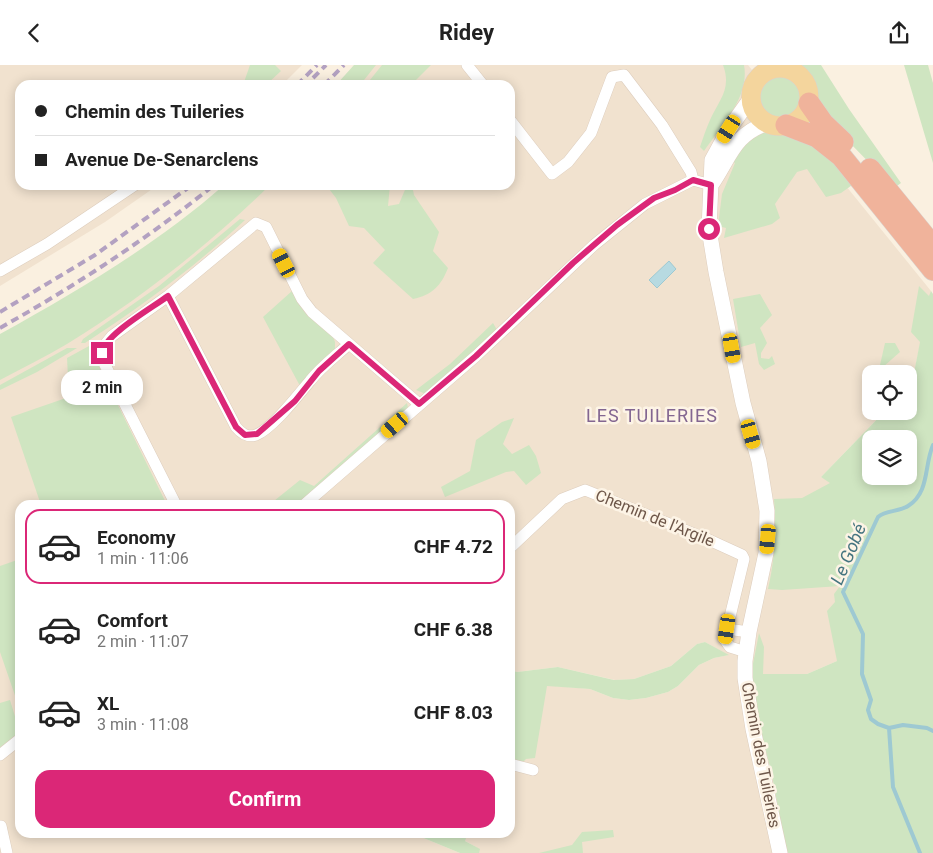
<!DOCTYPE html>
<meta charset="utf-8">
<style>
:root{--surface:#fff;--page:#f2f2f2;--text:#222;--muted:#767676;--line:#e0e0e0;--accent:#db2777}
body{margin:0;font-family:Roboto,sans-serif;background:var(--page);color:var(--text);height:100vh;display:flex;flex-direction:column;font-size:19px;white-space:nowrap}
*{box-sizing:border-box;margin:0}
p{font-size:16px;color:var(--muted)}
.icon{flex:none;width:28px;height:28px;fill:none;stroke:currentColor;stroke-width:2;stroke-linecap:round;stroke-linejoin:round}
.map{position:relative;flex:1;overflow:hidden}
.drawer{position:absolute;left:15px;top:435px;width:500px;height:338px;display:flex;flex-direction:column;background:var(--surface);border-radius:15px;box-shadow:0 2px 12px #0003}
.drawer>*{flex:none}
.top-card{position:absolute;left:15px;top:15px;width:500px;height:110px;border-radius:15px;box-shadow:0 2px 12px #0003;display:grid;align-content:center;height:110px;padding:0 20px;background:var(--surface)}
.controls{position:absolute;left:862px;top:300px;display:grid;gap:10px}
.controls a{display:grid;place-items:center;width:55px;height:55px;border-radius:10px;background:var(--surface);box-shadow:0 2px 12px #0003;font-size:25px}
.end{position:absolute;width:22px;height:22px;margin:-11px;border:6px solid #db2777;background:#fff;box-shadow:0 0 0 2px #fff}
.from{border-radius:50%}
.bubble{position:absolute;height:35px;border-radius:15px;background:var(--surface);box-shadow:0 2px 12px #0003;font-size:16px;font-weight:700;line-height:35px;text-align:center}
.car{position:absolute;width:15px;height:30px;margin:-15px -8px;border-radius:6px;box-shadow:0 0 4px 1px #0007;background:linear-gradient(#f5c518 24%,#345 0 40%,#f5c518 0 76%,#345 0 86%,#f5c518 0)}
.top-card b{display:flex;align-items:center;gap:18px;height:48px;font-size:19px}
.top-card b+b{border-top:1px solid var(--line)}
.top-card i{width:12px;height:12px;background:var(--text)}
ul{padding:9px 0 0;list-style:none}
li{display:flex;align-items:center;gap:15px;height:75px;margin:0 10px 8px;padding:0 10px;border:2px solid transparent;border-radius:15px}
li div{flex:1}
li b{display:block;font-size:19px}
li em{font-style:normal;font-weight:700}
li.active{border-color:var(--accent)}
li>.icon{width:45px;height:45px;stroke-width:1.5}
.button{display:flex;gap:10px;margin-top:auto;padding:10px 20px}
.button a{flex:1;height:58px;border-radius:15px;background:var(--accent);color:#fff;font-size:20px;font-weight:700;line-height:58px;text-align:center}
header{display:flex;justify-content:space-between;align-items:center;height:65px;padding:0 20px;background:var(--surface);font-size:22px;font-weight:700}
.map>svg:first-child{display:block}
.residential{fill:#f1e2cf}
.green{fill:#cfe5c1;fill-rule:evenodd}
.water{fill:#b7dae1;stroke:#9ec9d2}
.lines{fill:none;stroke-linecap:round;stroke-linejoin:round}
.stream{stroke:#9ec9d2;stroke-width:4}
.minor-casing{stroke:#ddcdbd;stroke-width:12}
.tertiary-casing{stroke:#ddcdbd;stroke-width:16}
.primary-casing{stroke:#d9d3d0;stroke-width:20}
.motorway-casing{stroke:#d9d3d0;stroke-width:22}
.minor{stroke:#fff;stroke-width:11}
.tertiary{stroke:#fff;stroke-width:15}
.primary{stroke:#f4d59d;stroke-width:19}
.motorway{stroke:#f0b39b;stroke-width:21}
.rail{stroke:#b3a1c1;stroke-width:4;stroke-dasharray:8 5;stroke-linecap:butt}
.route{stroke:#db2777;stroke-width:6}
.labels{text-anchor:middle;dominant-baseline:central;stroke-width:5;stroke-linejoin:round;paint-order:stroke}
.street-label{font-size:16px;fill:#6e574a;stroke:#fdf4e6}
.neighbourhood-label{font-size:18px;letter-spacing:1px;fill:#836691;stroke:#fdf4e6}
.water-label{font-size:18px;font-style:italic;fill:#467580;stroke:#fdf4e6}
</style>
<header><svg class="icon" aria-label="back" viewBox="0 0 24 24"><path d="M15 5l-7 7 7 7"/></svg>Ridey<svg class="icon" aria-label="share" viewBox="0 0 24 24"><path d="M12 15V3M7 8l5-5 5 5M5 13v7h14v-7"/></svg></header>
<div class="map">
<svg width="933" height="788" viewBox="0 0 933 788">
<rect width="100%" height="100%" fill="#faf0e0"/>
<path class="residential" d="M0 0H302L282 20H20V120H158L105 157 0 221Z
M361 0H748L931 226 912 318 909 322V309H871V346H885L821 412 858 429 844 593 807 609H751L759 660 772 710 786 788H479V784L452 768H510V621H556L590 624 613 633 629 635 646 633 668 627 678 621 699 600 714 593 728 590 705 577 697 579 671 601 634 614 615 615 558 602 517 607 510 605V440H20V768H417L421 772 460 788H0V297L245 120H510V20H343Z"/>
<path class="green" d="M250 0H275L281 6 266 20H243Z
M354 0H376L360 20H336Z
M382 0H431L411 20H366Z
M723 0H744C750 32 721 61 704 86L700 82C703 73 706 64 710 55 719 35 732 24 723 0Z
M800 0H821L849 44 901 118 894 123 847 75 817 39 813 19Z
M904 0H928L933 18V98Z
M758 32a23 23 0 1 1 46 0a23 23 0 1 1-46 0Z
M768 66 808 72 855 118 841 128 826 132 807 104 797 107 775 139 780 153 772 159 724 173 726 163 718 161 722 129 735 98 730 95 745 76Z
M224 120H270C209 180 140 234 67 279 45 292 22 303 0 315V269C78 226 157 179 224 120Z
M326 120H390L388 141 399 139 407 120H412L414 130 439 167 433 186 448 203C441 221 432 230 413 234L373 198 385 185 364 163 349 161 336 133Z
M240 154 245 155C196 201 142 241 85 278H81L83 274 159 221Z
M919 221 929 231 931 226 933 229V788H786L772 710 759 660 751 609 759 568 764 582 763 609H807L837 596 827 546 835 537 834 529 840 521 782 525 768 524C775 494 776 466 774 434L802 433 830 418 821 412 885 346H909V322L912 318 920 277 911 267ZM871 374H909V411H871Z
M292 226 333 272 335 277V285L300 321 263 252Z
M760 229 772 250 760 263 767 278 761 288V293L769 294 772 291 775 299 764 305 759 299 755 278 741 282 733 234Z
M493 258 497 265 426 329 416 325 450 299Z
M885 278H895L900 287 883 302 880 300Z
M89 281 167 440H41L11 352 69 332 67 293Z
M67 283H77L37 307 0 325V320Z
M407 338 408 343 302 435 292 440H269L300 415 314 421Z
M514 353 503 379 512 389 529 380 536 391 541 408 526 420 514 406 506 407 445 432 441 422 470 406 476 375 502 357Z
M20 494V645L0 587V501Z
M705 577 729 590 714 593 699 600 678 621 668 627 646 633 629 635 613 633 590 624 547 621 535 693 526 694 522 698 510 695V605L517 607 558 602 614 615 634 614 671 601 697 579Z
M10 635 20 668 0 683V638Z
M613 765 614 772 582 777 583 788H539L572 780 582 767Z
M417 768H468L465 776 480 784 479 788H460L421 772Z"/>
<path class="water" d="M669 196 676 204 657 223 649 215Z"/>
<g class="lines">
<path class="stream" d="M933 380C924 400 930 427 908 441 899 447 886 445 878 452L843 527 863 569 862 609 871 635 868 645 871 654 878 659 889 663 903 660 927 663 933 666
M889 663 893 722 920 788"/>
<defs>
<path id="minor" d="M467 0 483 20
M510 55 552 109 568 97 591 68 612 12 624 10 662 60 691 107 693 115
M0 206 47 179 135 120
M168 231 236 362C241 368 247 373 256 370 273 363 298 330 310 316 321 302 336 291 349 279
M176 440 102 294 103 282 112 271 168 231 256 158 266 162 302 234 312 247 419 339
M304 440 476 291 594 180 645 139 693 115 711 120
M510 483 562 434 585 425 707 474 742 490 744 494 727 564
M746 587 730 582 725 575 727 564 749 567
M0 690 20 674
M510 699 533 705
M1 761 7 788"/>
<path id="tertiary" d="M751 33 729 64 712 95 709 164 716 207 743 338 759 396 767 446 766 488 749 567 745 596V613L753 664 780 788
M711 120C730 93 733 69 768 58"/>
<path id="primary" d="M751 32a29 29 0 1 1 58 0a29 29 0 1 1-58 0Z"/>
<path id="motorway" d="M809 38 823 58 843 77
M786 60 817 72 841 91 933 205
M870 104 933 181"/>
</defs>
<use href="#minor" class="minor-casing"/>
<use href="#tertiary" class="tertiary-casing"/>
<use href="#primary" class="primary-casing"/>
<use href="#motorway" class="motorway-casing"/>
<use href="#minor" class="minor"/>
<use href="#tertiary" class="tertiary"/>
<use href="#primary" class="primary"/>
<use href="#motorway" class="motorway"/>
<path class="rail" d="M313 13 326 0
M297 20 317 0
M324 20 344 0
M0 247 95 190 192 120
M0 263C75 221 147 174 214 120"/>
</g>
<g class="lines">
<path class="route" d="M102 288C104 270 152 243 168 231L236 362 245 370 257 369 295 336 319 306 349 279 419 339 476 291 573 198 617 160 654 133 675 125 693 115 711 120 709 164"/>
</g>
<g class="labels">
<g class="street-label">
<text transform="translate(655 453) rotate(22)">Chemin de l'Argile</text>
<text transform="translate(761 690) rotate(79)">Chemin des Tuileries</text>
</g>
<g class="neighbourhood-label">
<text x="652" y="350">LES TUILERIES</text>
</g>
<g class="water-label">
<text transform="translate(848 489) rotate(-67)">Le Gobé</text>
</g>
</g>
</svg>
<div class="controls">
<a><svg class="icon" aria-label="locate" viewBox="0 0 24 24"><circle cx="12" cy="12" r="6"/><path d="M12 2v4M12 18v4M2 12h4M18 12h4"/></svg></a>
<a><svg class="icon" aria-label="layers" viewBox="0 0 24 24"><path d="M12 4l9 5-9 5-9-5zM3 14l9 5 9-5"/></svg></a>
</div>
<i class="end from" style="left:709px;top:164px"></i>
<i class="end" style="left:102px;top:288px"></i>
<div class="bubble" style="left:61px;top:305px;width:82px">2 min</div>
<i class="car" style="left:729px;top:64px;rotate:212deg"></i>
<i class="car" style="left:284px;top:198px;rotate:333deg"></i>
<i class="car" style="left:732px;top:283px;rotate:170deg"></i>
<i class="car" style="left:395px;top:360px;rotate:229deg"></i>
<i class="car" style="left:751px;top:369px;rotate:164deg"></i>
<i class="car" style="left:768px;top:474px;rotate:185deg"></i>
<i class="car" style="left:727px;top:564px;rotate:188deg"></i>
<div class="top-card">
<b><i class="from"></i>Chemin des Tuileries</b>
<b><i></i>Avenue De-Senarclens</b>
</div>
<section class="drawer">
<ul>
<li class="active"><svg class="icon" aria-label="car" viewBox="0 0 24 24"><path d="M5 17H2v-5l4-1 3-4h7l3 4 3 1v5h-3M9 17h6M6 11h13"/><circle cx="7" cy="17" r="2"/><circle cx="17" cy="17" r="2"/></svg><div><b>Economy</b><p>1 min · 11:06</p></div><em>CHF 4.72</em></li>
<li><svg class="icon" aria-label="car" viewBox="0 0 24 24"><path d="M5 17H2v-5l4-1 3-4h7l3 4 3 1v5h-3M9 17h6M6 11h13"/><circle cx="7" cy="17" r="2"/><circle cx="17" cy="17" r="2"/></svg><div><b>Comfort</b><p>2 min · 11:07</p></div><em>CHF 6.38</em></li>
<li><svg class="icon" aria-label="car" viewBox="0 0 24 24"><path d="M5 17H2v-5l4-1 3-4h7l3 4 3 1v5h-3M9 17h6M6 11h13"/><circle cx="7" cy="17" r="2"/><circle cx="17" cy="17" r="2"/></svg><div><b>XL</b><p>3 min · 11:08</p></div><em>CHF 8.03</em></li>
</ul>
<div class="button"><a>Confirm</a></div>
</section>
</div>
